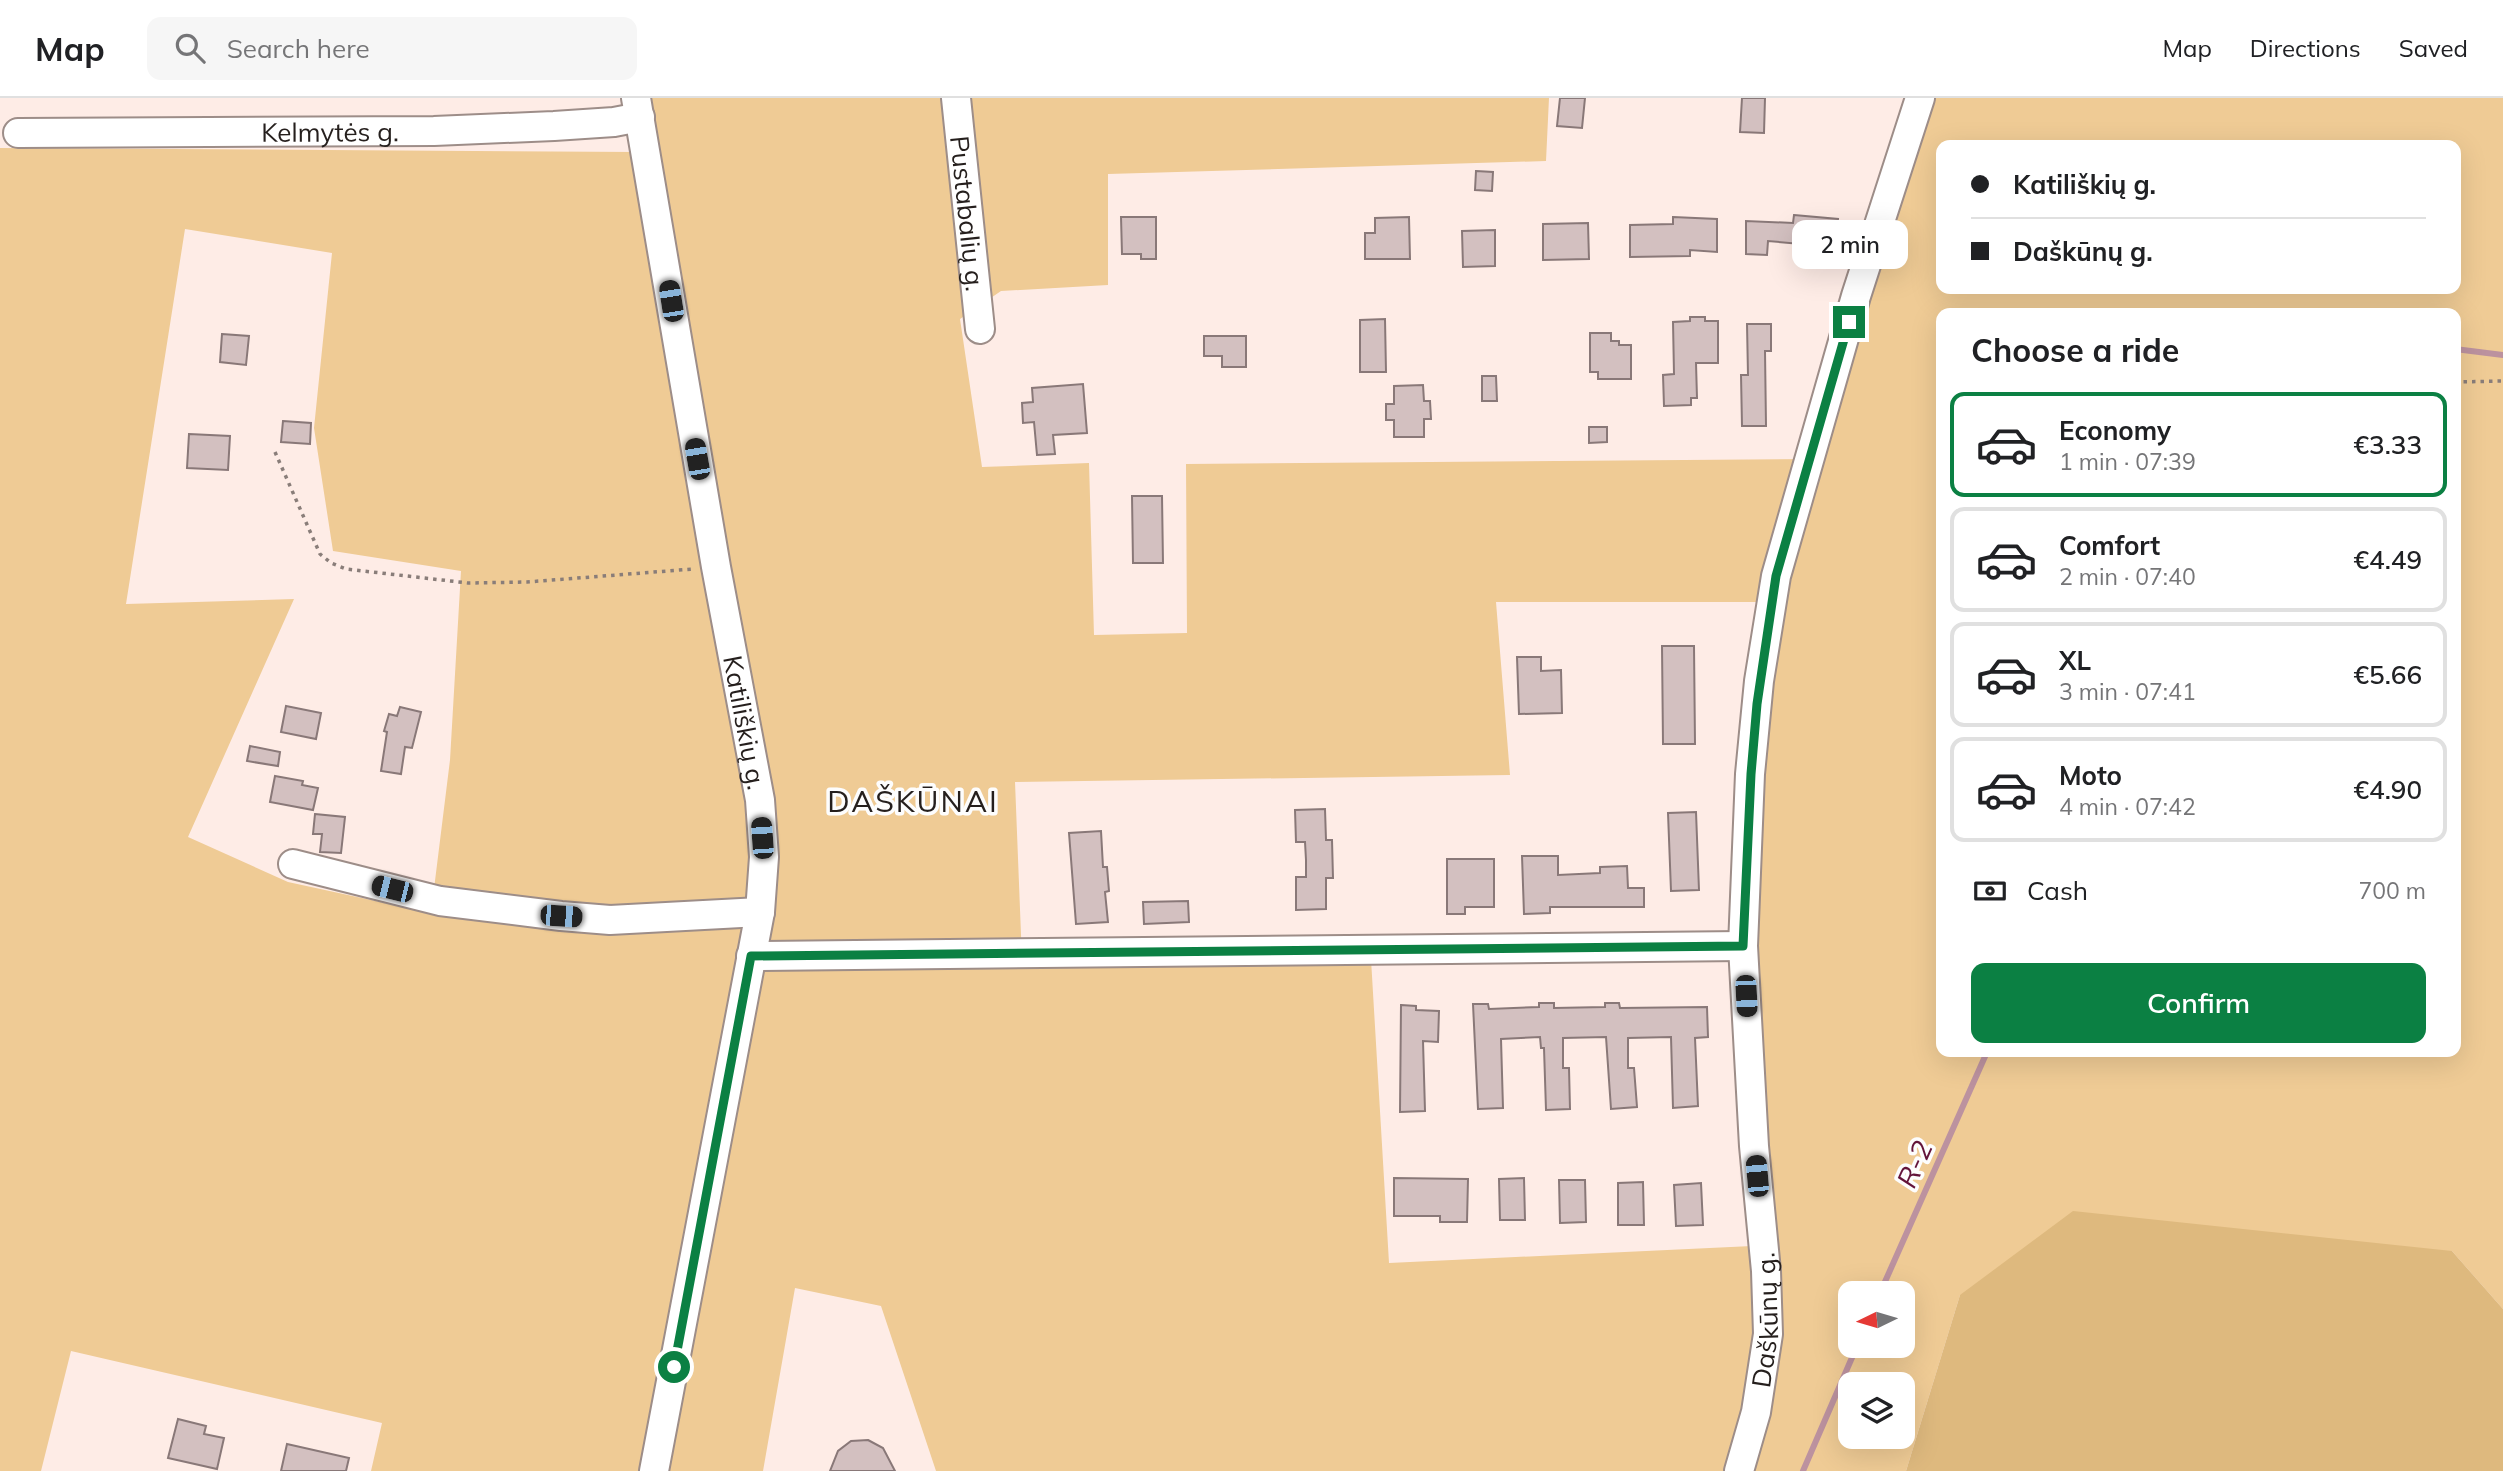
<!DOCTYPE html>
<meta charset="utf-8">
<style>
:root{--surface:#fff;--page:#f6f6f6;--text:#202124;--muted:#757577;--line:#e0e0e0;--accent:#0b8043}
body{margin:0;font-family:Mulish,sans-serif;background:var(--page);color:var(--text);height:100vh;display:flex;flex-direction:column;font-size:26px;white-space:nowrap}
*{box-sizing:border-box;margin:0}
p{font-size:23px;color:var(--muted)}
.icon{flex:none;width:38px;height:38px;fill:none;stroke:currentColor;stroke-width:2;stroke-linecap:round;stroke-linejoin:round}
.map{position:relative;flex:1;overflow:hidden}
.panel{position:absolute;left:1936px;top:210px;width:525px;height:749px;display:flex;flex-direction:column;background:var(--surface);border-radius:14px;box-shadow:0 7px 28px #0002}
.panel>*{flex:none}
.banner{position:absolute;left:1936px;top:42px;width:525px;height:154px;border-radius:14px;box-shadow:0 7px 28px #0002;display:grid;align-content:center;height:154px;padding:0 35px;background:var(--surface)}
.needle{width:46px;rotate:265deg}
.tools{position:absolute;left:1838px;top:1183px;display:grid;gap:14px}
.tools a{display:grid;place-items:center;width:77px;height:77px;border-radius:14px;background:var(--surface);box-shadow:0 7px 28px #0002;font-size:35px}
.end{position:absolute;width:32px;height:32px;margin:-16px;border:9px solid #0b8043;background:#fff;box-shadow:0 0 0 4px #fff}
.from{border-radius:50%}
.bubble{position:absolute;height:49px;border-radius:14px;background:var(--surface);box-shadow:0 7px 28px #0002;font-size:23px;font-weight:600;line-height:49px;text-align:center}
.car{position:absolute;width:21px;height:42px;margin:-21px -10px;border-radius:9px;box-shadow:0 0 5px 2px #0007;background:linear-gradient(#222 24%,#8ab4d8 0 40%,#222 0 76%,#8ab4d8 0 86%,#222 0)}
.banner b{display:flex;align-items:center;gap:24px;height:66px;font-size:26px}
.banner b+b{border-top:2px solid var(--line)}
.banner i{width:18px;height:18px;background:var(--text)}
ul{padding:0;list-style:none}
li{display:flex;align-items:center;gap:21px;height:105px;margin:0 14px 10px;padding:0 21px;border:4px solid var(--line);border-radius:14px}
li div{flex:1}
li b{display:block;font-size:26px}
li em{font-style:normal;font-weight:600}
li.on{border-color:var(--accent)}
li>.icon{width:63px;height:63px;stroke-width:1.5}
h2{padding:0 35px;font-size:32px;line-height:84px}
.pay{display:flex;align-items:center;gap:18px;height:77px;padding:0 35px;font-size:26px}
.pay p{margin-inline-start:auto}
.action{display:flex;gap:14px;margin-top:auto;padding:14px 35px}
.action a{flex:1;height:80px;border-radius:14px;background:var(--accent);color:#fff;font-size:28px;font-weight:600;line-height:80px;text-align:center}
header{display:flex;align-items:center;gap:42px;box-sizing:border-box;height:98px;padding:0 35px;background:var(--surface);border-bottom:2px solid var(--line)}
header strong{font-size:33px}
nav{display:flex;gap:38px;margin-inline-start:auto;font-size:24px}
.search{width:490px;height:63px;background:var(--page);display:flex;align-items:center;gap:18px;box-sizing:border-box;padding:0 24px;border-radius:14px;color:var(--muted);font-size:26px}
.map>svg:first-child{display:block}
.green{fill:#efcb95;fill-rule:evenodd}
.forest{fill:#deb97e}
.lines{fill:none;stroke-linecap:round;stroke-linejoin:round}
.stream{stroke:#bc929f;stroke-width:6}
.building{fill:#d3c0c0;stroke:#897878;stroke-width:2}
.minor-casing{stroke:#9d8d88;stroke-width:32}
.path{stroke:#897d79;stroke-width:3.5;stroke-dasharray:3.5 5;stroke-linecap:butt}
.minor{stroke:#fff;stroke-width:28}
.route{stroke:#0b8043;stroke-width:9}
.labels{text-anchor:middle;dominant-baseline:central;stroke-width:7;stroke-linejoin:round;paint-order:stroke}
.street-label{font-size:26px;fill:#251f1d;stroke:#fdfdfd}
.water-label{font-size:28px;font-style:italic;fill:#63143a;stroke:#fdfdfd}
.quarter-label{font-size:30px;letter-spacing:2px;fill:#251f1d;stroke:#fdfdfd}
</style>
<header>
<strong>Map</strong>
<div class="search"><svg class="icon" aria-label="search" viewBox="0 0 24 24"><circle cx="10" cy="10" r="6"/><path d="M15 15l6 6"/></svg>Search here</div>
<nav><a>Map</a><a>Directions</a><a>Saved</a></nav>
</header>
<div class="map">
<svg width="2503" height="1373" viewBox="0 0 2503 1373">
<rect width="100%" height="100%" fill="#feece6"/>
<path class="green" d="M643 0H1549L1546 63 1108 76V187L1001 193 960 221 982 369 1089 365 1094 537 1187 535 1186 366 1822 361 1931 0H2503V1211L2452 1153 1960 1197 1906 1373H936L881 1208 795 1190 763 1373H667L770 810ZM1941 47H2455V191H1941ZM1941 215H2455V954H1941ZM1496 504H1758L1734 856 1752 1148 1389 1165 1371 861 1022 862 1015 684 1510 677ZM1850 1195H1902V1248H1850ZM1850 1286H1902V1339H1850Z
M0 50 636 54 749 701 756 762 643 1373H371L382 1325 71 1253 41 1373H0ZM185 131 332 155 314 330 333 453 461 473 450 662 431 815 288 784 188 739 294 501 126 506Z"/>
<path class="forest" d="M2073 1113 2452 1153 2503 1211V1373H1906L1960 1197Z"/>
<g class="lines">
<path class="stream" d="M2455 251 2503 257
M1880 1195 1987 954
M1803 1373 1857 1248"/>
</g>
<path class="building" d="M1560 0H1585L1582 30 1557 28Z
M1742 0H1765L1764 35 1740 34Z
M1476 73 1493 74 1492 93 1475 92Z
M1794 117 1838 121 1835 149 1768 143 1767 157 1746 156V123L1793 125Z
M1121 119H1156V161H1141V156H1122Z
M1409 119 1410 161H1365V135H1375V120Z
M1673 119 1717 121V154L1690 152V158L1630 159V127L1673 126Z
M1588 125 1589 161 1543 162V126Z
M1495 132V168L1463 169 1462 133Z
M1690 219H1705V223H1718V265H1696L1697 300H1691V307L1664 308 1663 277 1674 276 1673 224 1690 223Z
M1385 221 1386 274H1360V222Z
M1747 226H1771V253H1765L1766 328H1742L1741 277H1748Z
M1590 235H1611V243H1619V247H1631V281H1598V274H1590Z
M222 236 249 238 246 267 220 264Z
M1204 238H1246V269H1222V258H1204Z
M1482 278H1496L1497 303H1482Z
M1083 286 1087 335 1053 337 1055 356 1037 357 1034 324 1023 325 1022 305 1033 304 1032 290Z
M1423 287 1424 303H1430L1431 321H1424V339H1394V322H1386V306H1394V288Z
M283 323 311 325 310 346 281 344Z
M1589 329H1607V344L1589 345Z
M189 336 230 338 228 372 187 370Z
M1132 398H1162L1163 465H1133Z
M1662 548H1694L1695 646H1663Z
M1517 559H1541V573L1561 572 1562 615 1519 616Z
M286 608 321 615 316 641 281 634Z
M400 609 421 614 412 650 405 649 401 676 381 673 387 634 384 633 389 616 397 618Z
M250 648 280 654 278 668 247 663Z
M275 678 303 683 302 687 318 690 313 712 270 704Z
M1325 711 1326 742H1332L1333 780H1326V811L1296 812V779H1306V762L1305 744H1296L1295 712Z
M1696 714 1699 792 1671 793 1668 715Z
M315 716 345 719 341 755 320 754 322 736H313Z
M1101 733 1103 769H1107L1109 793 1105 794 1108 824 1076 826 1069 735Z
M1522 758H1558V777L1600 775V769L1627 768 1628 790H1644V809H1550V815L1524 816Z
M1447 761H1494V809H1465V816H1447Z
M1188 803 1189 824 1144 826 1143 804Z
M1539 905H1554V910L1605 909V905H1619L1620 910 1707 909 1708 939 1695 940 1698 1008 1673 1010 1671 939 1628 940V970H1634L1637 1009 1611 1011 1606 939 1563 940V970H1569L1570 1011 1546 1012 1544 950H1541L1540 939 1501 941 1503 1010 1478 1011 1473 906H1488L1489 911 1539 909Z
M1401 907 1416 908V912L1439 913 1438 944 1423 943 1425 1013 1400 1014Z
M1394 1080 1468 1081 1467 1124H1440V1118H1394Z
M1524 1080 1525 1122H1500L1499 1081Z
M1559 1082H1585L1586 1124 1560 1125Z
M1643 1084 1644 1127H1618V1085Z
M1701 1085 1703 1127 1676 1128 1674 1087Z
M178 1321 206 1328 204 1336 224 1340 217 1371 168 1360Z
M868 1342 883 1350 895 1373H830L838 1353 851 1343Z
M287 1346 349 1360 346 1373H281Z"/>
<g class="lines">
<defs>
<g id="minor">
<path id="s1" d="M636 0 716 469 760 702 764 759 760 814 654 1373"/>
<path id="s2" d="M956 0 980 231"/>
<path id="s3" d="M18 35 434 33 554 28 614 24 640 19"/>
<path d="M293 766 440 803 561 818 610 822 760 814"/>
<path d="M751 858 1743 848"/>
<path id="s4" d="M1739 1373 1756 1314 1768 1236 1766 1173 1754 1048 1743 848 1750 676 1759 583 1776 478 1856 198 1920 0"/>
</g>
</defs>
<use href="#minor" class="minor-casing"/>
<path class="path" d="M2455 284 2503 283
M275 354 320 456 331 465 346 471 468 485 527 484 693 471"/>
<use href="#minor" class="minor"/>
</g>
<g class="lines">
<path class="route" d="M674 1269 751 858 1743 848 1751 676 1757 606 1776 478 1849 224"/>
</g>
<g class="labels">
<g class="street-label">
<text stroke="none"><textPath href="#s3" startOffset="312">Kelmytės g.</textPath></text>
<text stroke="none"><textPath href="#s2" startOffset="116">Pustabalių g.</textPath></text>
<text stroke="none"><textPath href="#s1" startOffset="634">Katiliškių g.</textPath></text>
<text stroke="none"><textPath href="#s4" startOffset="154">Daškūnų g.</textPath></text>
</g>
<g class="water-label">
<text transform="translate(1914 1066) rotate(-66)">R-2</text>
</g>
<g class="quarter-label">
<text x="913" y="703">DAŠKŪNAI</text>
</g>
</g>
</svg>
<div class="tools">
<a><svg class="needle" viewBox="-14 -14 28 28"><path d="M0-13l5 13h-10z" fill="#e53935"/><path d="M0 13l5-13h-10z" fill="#757577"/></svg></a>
<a><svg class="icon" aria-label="layers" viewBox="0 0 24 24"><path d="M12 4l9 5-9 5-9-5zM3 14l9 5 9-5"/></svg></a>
</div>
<i class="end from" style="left:674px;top:1269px"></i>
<i class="end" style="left:1849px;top:224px"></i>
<div class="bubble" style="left:1792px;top:122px;width:116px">2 min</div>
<i class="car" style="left:671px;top:203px;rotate:351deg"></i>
<i class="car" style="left:697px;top:361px;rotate:350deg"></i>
<i class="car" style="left:762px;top:740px;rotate:356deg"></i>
<i class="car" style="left:392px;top:791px;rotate:284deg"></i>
<i class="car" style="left:561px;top:818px;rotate:94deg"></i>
<i class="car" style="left:1746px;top:898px;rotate:177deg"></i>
<i class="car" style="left:1757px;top:1078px;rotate:355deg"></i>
<div class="banner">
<b><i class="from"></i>Katiliškių g.</b>
<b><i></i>Daškūnų g.</b>
</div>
<section class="panel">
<h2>Choose a ride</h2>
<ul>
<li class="on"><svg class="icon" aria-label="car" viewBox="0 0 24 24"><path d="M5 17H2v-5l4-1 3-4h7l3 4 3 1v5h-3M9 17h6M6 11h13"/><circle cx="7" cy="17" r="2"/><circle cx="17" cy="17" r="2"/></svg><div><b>Economy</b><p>1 min · 07:39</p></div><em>€3.33</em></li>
<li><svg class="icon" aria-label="car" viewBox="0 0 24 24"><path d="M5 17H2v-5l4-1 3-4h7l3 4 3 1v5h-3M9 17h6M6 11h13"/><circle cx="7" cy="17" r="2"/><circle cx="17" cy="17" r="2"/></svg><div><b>Comfort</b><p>2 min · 07:40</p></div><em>€4.49</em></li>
<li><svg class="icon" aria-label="car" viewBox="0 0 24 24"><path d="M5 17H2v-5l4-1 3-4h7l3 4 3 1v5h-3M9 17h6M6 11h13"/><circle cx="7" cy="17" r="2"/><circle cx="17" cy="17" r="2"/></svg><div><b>XL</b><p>3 min · 07:41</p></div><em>€5.66</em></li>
<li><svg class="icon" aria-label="car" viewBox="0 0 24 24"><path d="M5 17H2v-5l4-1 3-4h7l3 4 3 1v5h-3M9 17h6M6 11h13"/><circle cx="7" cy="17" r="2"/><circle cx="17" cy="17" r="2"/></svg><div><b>Moto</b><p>4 min · 07:42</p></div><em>€4.90</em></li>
</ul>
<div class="pay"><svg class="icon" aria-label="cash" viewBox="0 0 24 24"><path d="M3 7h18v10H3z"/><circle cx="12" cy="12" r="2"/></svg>Cash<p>700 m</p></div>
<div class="action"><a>Confirm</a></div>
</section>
</div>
